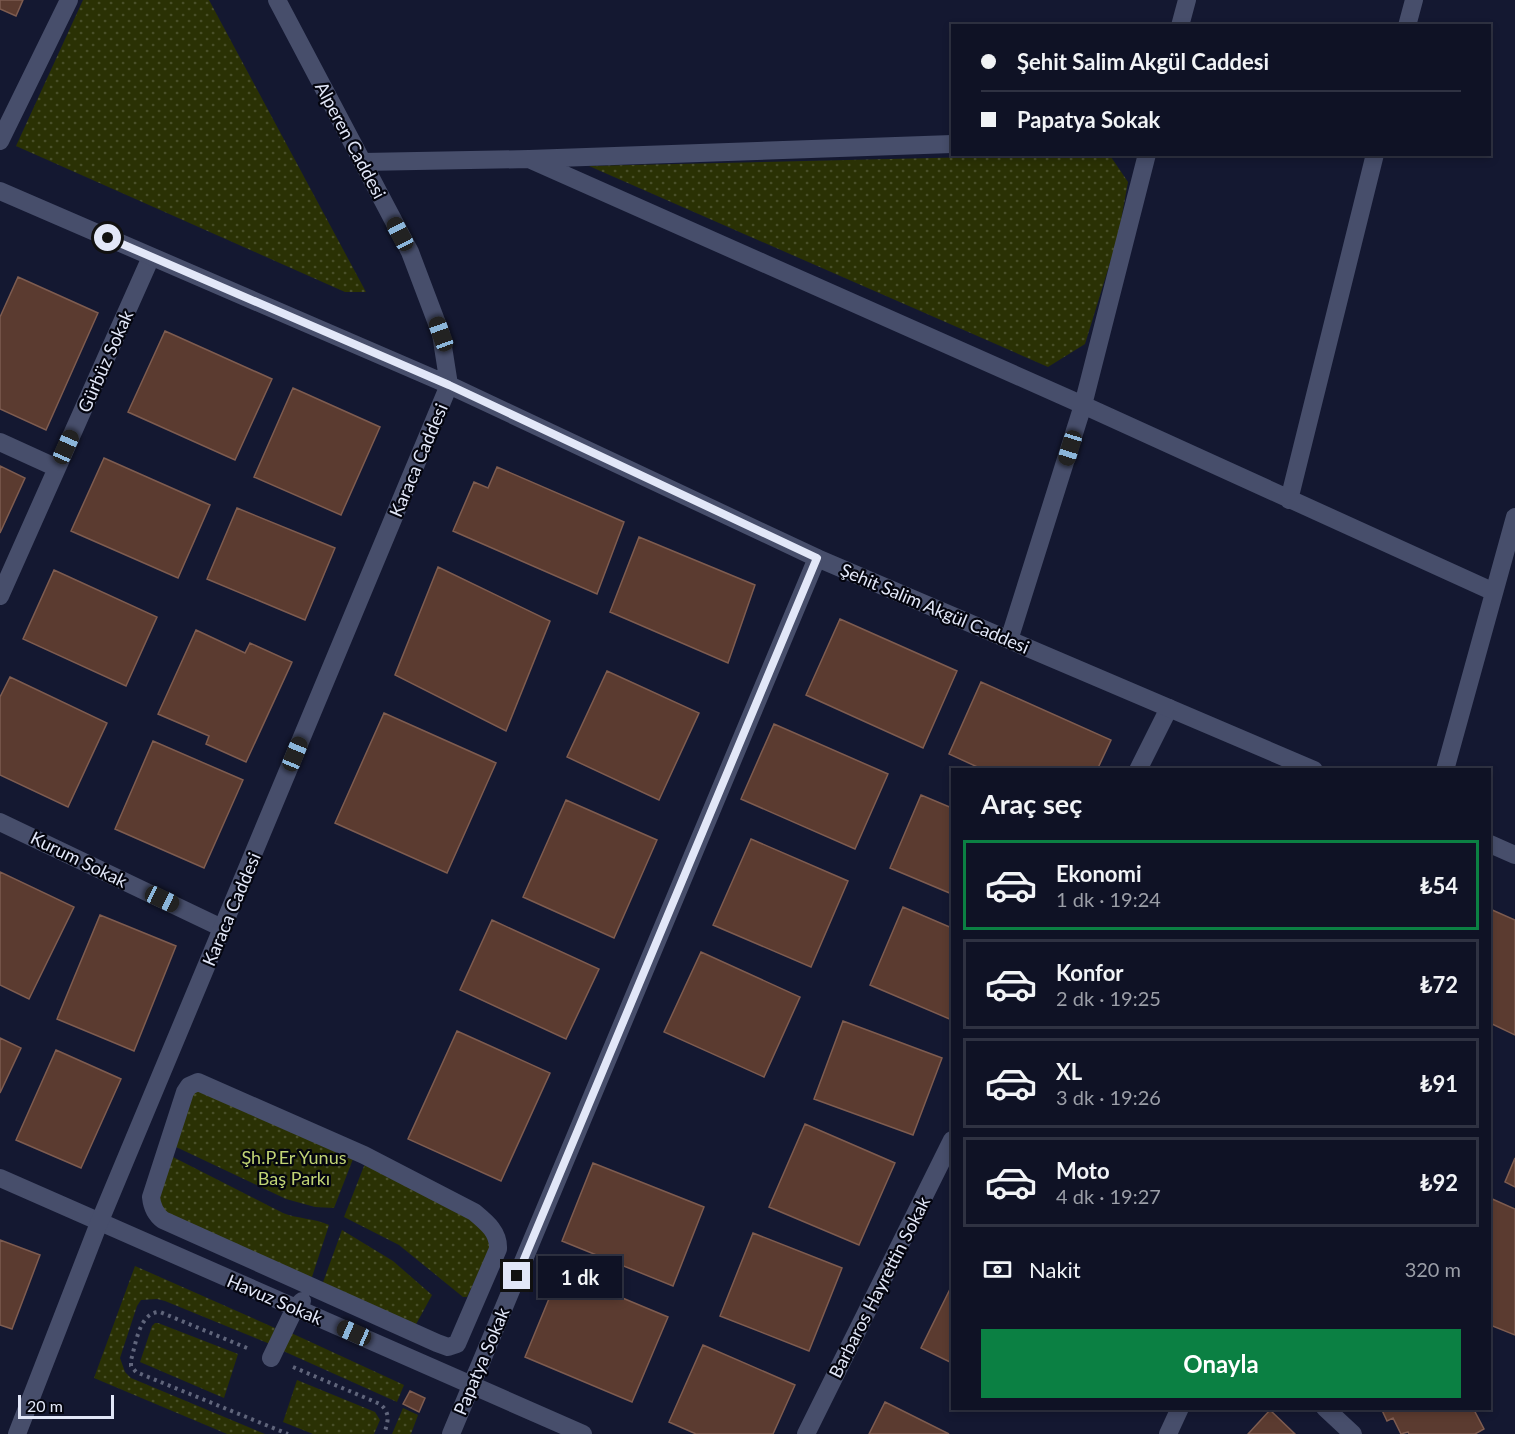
<!DOCTYPE html>
<html lang="tr">
<meta charset="utf-8">
<style>
:root{--surface:#0f1225;--page:#1d2032;--text:#f1f3f6;--muted:#9b9ea7;--line:#2f3242;--accent:#0b8043}
body{margin:0;font-family:Lato,sans-serif;background:var(--page);color:var(--text);height:100vh;display:flex;flex-direction:column;font-size:22px;white-space:nowrap}
*{box-sizing:border-box;margin:0}
p{font-size:20px;color:var(--muted)}
.icon{flex:none;width:33px;height:33px;fill:none;stroke:currentColor;stroke-width:2;stroke-linecap:round;stroke-linejoin:round}
.map{position:relative;flex:1;overflow:hidden}
.panel{position:absolute;left:951px;top:768px;width:540px;height:642px;display:flex;flex-direction:column;background:var(--surface);border-radius:0px;box-shadow:0 3px 9px #0003,0 0 0 2px var(--line)}
.panel>*{flex:none}
.guide{position:absolute;left:951px;top:24px;width:540px;height:132px;border-radius:0px;box-shadow:0 3px 9px #0003,0 0 0 2px var(--line);display:grid;align-content:center;height:132px;padding:0 30px;background:var(--surface)}
.scale{position:absolute;left:18px;bottom:15px;width:96px;box-sizing:border-box;padding-left:6px;border:3px solid #e2e7f8;border-top:0;font-size:16px;line-height:21px;white-space:nowrap;color:#e2e7f8;-webkit-text-stroke:4px #04050f;paint-order:stroke}
.end{position:absolute;width:27px;height:27px;margin:-14px;border:8px solid #e2e7f8;background:#111;box-shadow:0 0 0 3px #111}
.from{border-radius:50%}
.bubble{position:absolute;height:42px;border-radius:0px;background:var(--surface);box-shadow:0 3px 9px #0003,0 0 0 2px var(--line);font-size:20px;font-weight:700;line-height:42px;text-align:center}
.car{position:absolute;width:18px;height:36px;margin:-18px -9px;border-radius:8px;box-shadow:0 0 4px 2px #0007;background:linear-gradient(#222 24%,#8ab4d8 0 40%,#222 0 76%,#8ab4d8 0 86%,#222 0)}
.guide b{display:flex;align-items:center;gap:21px;height:57px;font-size:22px}
.guide b+b{border-top:2px solid var(--line)}
.guide i{width:15px;height:15px;background:var(--text)}
ul{padding:0;list-style:none}
li{display:flex;align-items:center;gap:18px;height:90px;margin:0 12px 9px;padding:0 18px;border:3px solid var(--line);border-radius:0px}
li div{flex:1}
li b{display:block;font-size:22px}
li em{font-style:normal;font-weight:700}
li.current{border-color:var(--accent)}
li>.icon{width:54px;height:54px;stroke-width:1.5}
h2{padding:0 30px;font-size:27px;line-height:72px}
.pay{display:flex;align-items:center;gap:15px;height:66px;padding:0 30px;font-size:22px}
.pay p{margin-inline-start:auto}
.cta{display:flex;gap:12px;margin-top:auto;padding:12px 30px}
.cta a{flex:1;height:69px;border-radius:0px;background:var(--accent);color:#fff;font-size:24px;font-weight:700;line-height:69px;text-align:center}
.map>svg:first-child{display:block}
.grass{fill:url(#grass-dots)}
.building{fill:#5b3b30;stroke:#7e5c50;stroke-width:1.5}
.lines{fill:none;stroke-linecap:round;stroke-linejoin:round}
.path{stroke:#60657b;stroke-width:4;stroke-dasharray:3 4.5;stroke-linecap:butt}
.street{stroke:#474e6b;stroke-width:18}
.secondary{stroke:#474e6b;stroke-width:18}
.route{stroke:#e2e7f8;stroke-width:8}
.labels{text-anchor:middle;dominant-baseline:central;stroke-width:4.5;stroke-linejoin:round;paint-order:stroke}
.street-label{font-size:18px;fill:#e2e7f8;stroke:#04050f}
.park-label{font-size:18px;fill:#c0d374;stroke:#04050f}
</style>
<div class="map">
<svg width="1515" height="1434" viewBox="0 0 1515 1434">
<defs>
<pattern id="grass-dots" width="8" height="8" patternUnits="userSpaceOnUse" patternTransform="scale(1.5)"><rect width="8" height="8" fill="#2a3104"/><path d="M2 2h.1M6 6h.1" fill="none" stroke="#494f29" stroke-width="1.8" stroke-linecap="round"/></pattern>
</defs>
<rect width="100%" height="100%" fill="#141831"/>
<path class="grass" d="M83 0H209L366 292H345L16 146Z
M1109 154 1128 182 1118 237 1085 344 1048 367 589 166Z
M197 1088 353 1159 334 1208 315 1207 286 1199 174 1146 190 1089Z
M171 1156 283 1213C298 1219 314 1218 329 1225L311 1280 162 1213 158 1205Z
M366 1161 470 1216 493 1243 467 1297H463L399 1245 344 1217Z
M342 1230 393 1261 432 1295 414 1328 322 1285Z
M135 1266 275 1328 270 1344 165 1301 157 1299 141 1300 137 1306 120 1358 125 1372 131 1378 265 1434H227L94 1378Z
M155 1323H158L238 1354 224 1398 140 1362 152 1326Z
M289 1332 404 1385 397 1402 281 1350Z
M297 1380 375 1412 380 1420 374 1434H313L283 1422Z
M403 1408 418 1415 411 1434H392Z"/>
<path class="building" d="M0 0H23L16 16 0 9Z
M18 277 98 313 46 430 0 409V317Z
M165 331 272 379 235 460 128 412Z
M293 388 380 427 341 515 254 477Z
M104 458 210 505 178 578 71 531Z
M0 466 25 478 0 533Z
M497 467 624 522 597 594 453 531 474 482 488 488Z
M237 508 335 548 305 620 207 579Z
M639 537 755 585 728 663 610 612Z
M438 567 550 621 506 731 395 675Z
M54 570 157 617 126 686 23 639Z
M840 619 957 671 923 748 806 695Z
M196 630 245 653 250 643 292 662 246 762 206 744 209 736 158 714Z
M607 671 699 713 659 800 567 757Z
M10 677 107 723 68 807 0 775V697Z
M981 682 1111 740 1097 770H984L949 754Z
M384 713 496 763 447 873 335 823Z
M774 724 888 774 855 849 741 799Z
M153 741 243 780 204 868 115 829Z
M921 795 952 808V894L890 868Z
M566 800 657 840 614 938 523 897Z
M751 839 848 881 811 967 713 925Z
M0 872 74 907 29 999 0 985Z
M903 907 952 928V1020L870 985Z
M1490 909 1515 920V1035L1490 1023Z
M100 915 176 946 134 1051 57 1019Z
M492 920 599 969 566 1039 460 990Z
M701 952 800 997 764 1077 664 1032Z
M843 1021 942 1058 913 1135 814 1099Z
M457 1031 550 1073 501 1181 408 1139Z
M0 1038 21 1048 0 1093Z
M56 1050 121 1079 81 1168 16 1140Z
M805 1124 895 1163 859 1245 769 1207Z
M1515 1158V1187L1505 1182Z
M593 1163 704 1207 673 1286 562 1241Z
M1490 1198 1515 1209V1335L1490 1325Z
M753 1233 842 1268 809 1351 720 1316Z
M0 1240 40 1255 12 1329 0 1325Z
M560 1272 668 1317 632 1402 525 1357Z
M952 1285V1363L921 1348Z
M703 1345 795 1385 773 1434H696L669 1422Z
M410 1391 425 1398 419 1412 403 1404Z
M885 1402 949 1434H869Z
M1381 1408H1473L1484 1429 1475 1434H1409L1408 1432 1401 1434 1393 1418 1387 1421Z
M1270 1410 1295 1434H1248Z"/>
<g class="lines">
<path class="path" d="M247 1348 160 1312C139 1312 136 1344 131 1360V1366L136 1372 288 1434
M293 1367 380 1404C391 1413 388 1422 384 1434"/>
<path class="street" d="M1180 26 1187 0
M1407 26 1414 0
M0 141 69 0
M529 159 1083 405 1494 592
M363 162 529 159 952 144
M0 442 57 468
M1289 500 1375 154
M0 596 151 257
M1009 640 1083 405 1147 154
M1138 770 1169 708
M1445 770 1515 517
M0 822 222 928
M198 1082 364 1155 474 1212C486 1222 499 1232 498 1249L457 1344 448 1347 437 1343 163 1220C155 1214 152 1207 151 1197L185 1092 189 1086Z
M0 1178 583 1434
M271 1358 295 1308 302 1301
M1325 1408 1353 1434
M451 1434 817 558
M806 1434 952 1140
M1168 1434 1180 1408"/>
<path class="secondary" d="M0 191 449 385 817 558 1314 770
M1490 844 1515 855
M17 1434 99 1223 449 385 441 334 410 252 277 0"/>
</g>
<g class="lines">
<path class="route" d="M108 238 449 385 817 558 517 1276"/>
</g>
<g class="labels">
<g class="street-label">
<text transform="translate(351 140) rotate(62)">Alperen Caddesi</text>
<text transform="translate(105 361) rotate(-66)">Gürbüz Sokak</text>
<text transform="translate(418 460) rotate(-67)">Karaca Caddesi</text>
<text transform="translate(935 608) rotate(23)">Şehit Salim Akgül Caddesi</text>
<text transform="translate(79 859) rotate(26)">Kurum Sokak</text>
<text transform="translate(231 909) rotate(-67)">Karaca Caddesi</text>
<text transform="translate(879 1287) rotate(-63)">Barbaros Hayrettin Sokak</text>
<text transform="translate(275 1299) rotate(23)">Havuz Sokak</text>
<text transform="translate(481 1361) rotate(-67)">Papatya Sokak</text>
</g>
<g class="park-label">
<text x="294" y="1157">Şh.P.Er Yunus<tspan x="294" dy="21">Baş Parkı</tspan></text>
</g>
</g>
</svg>
<div class="scale">20 m</div>
<i class="end from" style="left:108px;top:238px"></i>
<i class="end" style="left:517px;top:1276px"></i>
<div class="bubble" style="left:538px;top:1256px;width:84px">1 dk</div>
<i class="car" style="left:400px;top:234px;rotate:332deg"></i>
<i class="car" style="left:441px;top:334px;rotate:340deg"></i>
<i class="car" style="left:66px;top:447px;rotate:24deg"></i>
<i class="car" style="left:1070px;top:448px;rotate:197deg"></i>
<i class="car" style="left:295px;top:754px;rotate:22deg"></i>
<i class="car" style="left:162px;top:899px;rotate:115deg"></i>
<i class="car" style="left:354px;top:1333px;rotate:294deg"></i>
<div class="guide">
<b><i class="from"></i>Şehit Salim Akgül Caddesi</b>
<b><i></i>Papatya Sokak</b>
</div>
<section class="panel">
<h2>Araç seç</h2>
<ul>
<li class="current"><svg class="icon" aria-label="car" viewBox="0 0 24 24"><path d="M5 17H2v-5l4-1 3-4h7l3 4 3 1v5h-3M9 17h6M6 11h13"/><circle cx="7" cy="17" r="2"/><circle cx="17" cy="17" r="2"/></svg><div><b>Ekonomi</b><p>1 dk · 19:24</p></div><em>₺54</em></li>
<li><svg class="icon" aria-label="car" viewBox="0 0 24 24"><path d="M5 17H2v-5l4-1 3-4h7l3 4 3 1v5h-3M9 17h6M6 11h13"/><circle cx="7" cy="17" r="2"/><circle cx="17" cy="17" r="2"/></svg><div><b>Konfor</b><p>2 dk · 19:25</p></div><em>₺72</em></li>
<li><svg class="icon" aria-label="car" viewBox="0 0 24 24"><path d="M5 17H2v-5l4-1 3-4h7l3 4 3 1v5h-3M9 17h6M6 11h13"/><circle cx="7" cy="17" r="2"/><circle cx="17" cy="17" r="2"/></svg><div><b>XL</b><p>3 dk · 19:26</p></div><em>₺91</em></li>
<li><svg class="icon" aria-label="car" viewBox="0 0 24 24"><path d="M5 17H2v-5l4-1 3-4h7l3 4 3 1v5h-3M9 17h6M6 11h13"/><circle cx="7" cy="17" r="2"/><circle cx="17" cy="17" r="2"/></svg><div><b>Moto</b><p>4 dk · 19:27</p></div><em>₺92</em></li>
</ul>
<div class="pay"><svg class="icon" aria-label="cash" viewBox="0 0 24 24"><path d="M3 7h18v10H3z"/><circle cx="12" cy="12" r="2"/></svg>Nakit<p>320 m</p></div>
<div class="cta"><a>Onayla</a></div>
</section>
</div>
